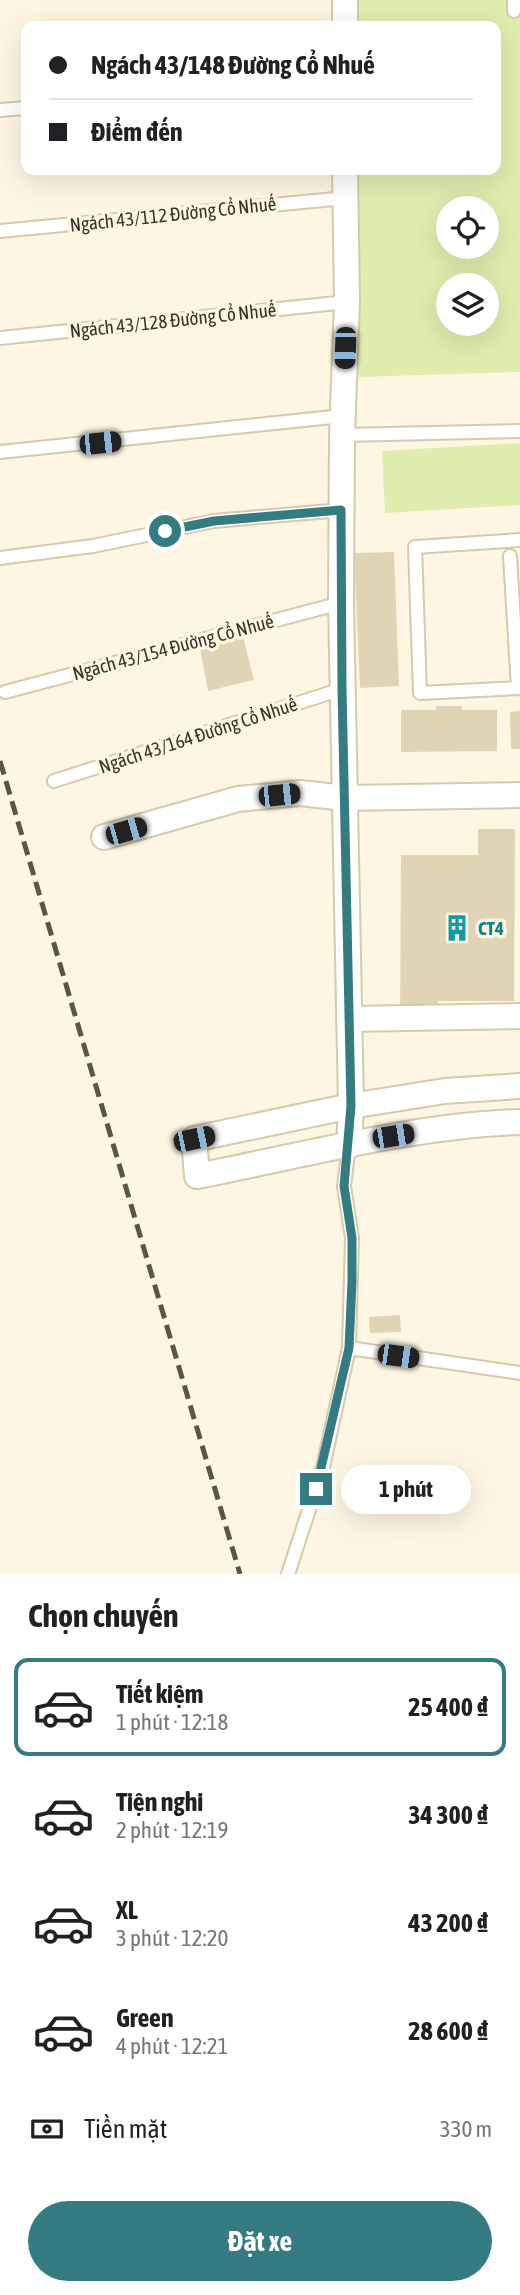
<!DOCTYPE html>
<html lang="vi">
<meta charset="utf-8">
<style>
:root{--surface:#fff;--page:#f2f2f2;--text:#202124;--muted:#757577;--line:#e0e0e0;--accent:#347c82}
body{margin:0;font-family:"Asap Condensed",sans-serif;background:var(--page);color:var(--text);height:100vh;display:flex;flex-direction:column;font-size:26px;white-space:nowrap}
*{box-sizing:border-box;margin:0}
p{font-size:23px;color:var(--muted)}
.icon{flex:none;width:38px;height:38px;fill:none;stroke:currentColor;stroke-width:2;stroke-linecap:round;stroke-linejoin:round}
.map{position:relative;height:1574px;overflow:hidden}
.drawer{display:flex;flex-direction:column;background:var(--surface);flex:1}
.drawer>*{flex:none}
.hud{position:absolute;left:21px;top:21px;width:480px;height:154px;border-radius:14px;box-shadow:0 7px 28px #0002;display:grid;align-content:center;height:154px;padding:0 28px;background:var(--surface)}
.fabs{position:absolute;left:436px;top:196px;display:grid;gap:14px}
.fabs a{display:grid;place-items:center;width:63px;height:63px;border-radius:50%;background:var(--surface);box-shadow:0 7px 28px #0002;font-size:35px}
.end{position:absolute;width:32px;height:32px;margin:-16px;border:9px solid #347c82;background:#fff;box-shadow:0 0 0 4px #fff}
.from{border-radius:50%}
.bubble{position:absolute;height:49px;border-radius:24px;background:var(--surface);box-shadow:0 7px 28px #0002;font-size:23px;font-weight:700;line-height:49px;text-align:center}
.car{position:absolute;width:21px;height:42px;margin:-21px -10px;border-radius:9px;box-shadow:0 0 5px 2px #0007;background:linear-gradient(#222 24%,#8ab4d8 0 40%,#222 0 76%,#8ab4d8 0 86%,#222 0)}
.hud b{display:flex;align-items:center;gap:24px;height:66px;font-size:26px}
.hud b+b{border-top:2px solid var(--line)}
.hud i{width:18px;height:18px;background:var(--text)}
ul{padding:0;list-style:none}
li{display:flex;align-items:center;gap:21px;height:98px;margin:0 14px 10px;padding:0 14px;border:4px solid transparent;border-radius:14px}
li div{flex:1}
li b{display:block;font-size:26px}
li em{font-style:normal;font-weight:700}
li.current{border-color:var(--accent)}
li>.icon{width:63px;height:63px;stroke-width:1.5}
h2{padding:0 28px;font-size:32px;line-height:84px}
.pay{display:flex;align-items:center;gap:18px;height:77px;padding:0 28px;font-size:26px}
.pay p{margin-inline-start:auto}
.cta{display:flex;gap:14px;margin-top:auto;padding:14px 28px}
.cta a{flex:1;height:80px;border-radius:42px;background:var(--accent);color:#fff;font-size:28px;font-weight:700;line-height:80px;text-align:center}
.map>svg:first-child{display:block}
.green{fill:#dfedae;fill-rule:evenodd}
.building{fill:#e1d4b4}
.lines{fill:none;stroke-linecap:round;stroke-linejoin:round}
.lane-casing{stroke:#d7caaa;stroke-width:16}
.street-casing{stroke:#d7caaa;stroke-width:28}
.lane{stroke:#fff;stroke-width:12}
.street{stroke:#fff;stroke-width:24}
.rail{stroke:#5b5548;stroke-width:5;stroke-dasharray:14 7;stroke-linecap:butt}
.route{stroke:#347c82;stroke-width:9}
.labels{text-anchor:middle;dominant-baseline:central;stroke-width:7;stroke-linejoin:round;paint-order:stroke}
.street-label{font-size:19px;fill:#383327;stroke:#fef6e3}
.culture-label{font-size:19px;font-weight:bold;fill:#0d838f;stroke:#fef6e3;text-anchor:start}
</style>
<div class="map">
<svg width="520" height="1574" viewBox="0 0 520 1574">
<rect width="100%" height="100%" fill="#fef6e3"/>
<path class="green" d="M357 0H520V372L358 377 357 170H495V26H357ZM448 208H486V247H448ZM448 285H486V324H448Z
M520 443V505L385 513 382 451Z"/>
<path class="building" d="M394 552 399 686 360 688 354 553Z
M242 633 254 680 208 691 199 643Z
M436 706H462V710H497V751L401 752V710H436Z
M520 711V749H511L510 712Z
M478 829H515L514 1001H438V1027H400L401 855H478Z
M400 1315 401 1332 370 1333 369 1317Z"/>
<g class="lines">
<defs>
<path id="lane" d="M514 11V0
M0 110 26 108
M0 231 345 198
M0 338 347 302
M342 435 520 431
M0 452 342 416
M520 540 415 547 420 693 520 688
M510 556 518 688
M0 558 93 546 214 521 341 510
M5 692 341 603
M54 781 342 689
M349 1348 520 1373
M288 1574 323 1467 349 1348 352 1238 344 1186 349 1146"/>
<path id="street" d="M345 26V0
M345 170 347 302 342 435 341 603 351 1106 349 1146
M104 837 238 799 300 793 345 798 520 795
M349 1019 520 1016
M520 1086 445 1091 351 1106 194 1139 197 1176C301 1156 415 1125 520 1122"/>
</defs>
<use href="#lane" class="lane-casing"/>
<use href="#street" class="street-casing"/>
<use href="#lane" class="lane"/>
<use href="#street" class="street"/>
<path class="rail" d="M0 761 240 1574"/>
</g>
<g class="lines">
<path class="route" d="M165 531 214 521 341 510 342 689 351 1106 344 1186 352 1238V1282L349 1348 316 1489"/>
</g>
<defs>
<symbol id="building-bare" viewBox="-9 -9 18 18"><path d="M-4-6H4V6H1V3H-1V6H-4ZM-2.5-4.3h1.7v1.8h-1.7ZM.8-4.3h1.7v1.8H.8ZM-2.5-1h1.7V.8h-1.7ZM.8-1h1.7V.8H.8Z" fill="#0f9aa8" stroke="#fef6e3" stroke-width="2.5" paint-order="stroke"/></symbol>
</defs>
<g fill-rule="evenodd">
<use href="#building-bare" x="438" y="909" width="38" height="38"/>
</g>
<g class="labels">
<g class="street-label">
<text transform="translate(173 214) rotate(-6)">Ngách 43/112 Đường Cổ Nhuế</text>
<text transform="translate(173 320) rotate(-6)">Ngách 43/128 Đường Cổ Nhuế</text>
<text transform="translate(173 647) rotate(-15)">Ngách 43/154 Đường Cổ Nhuế</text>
<text transform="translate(198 735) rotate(-18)">Ngách 43/164 Đường Cổ Nhuế</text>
</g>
<g class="culture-label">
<text x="478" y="928">CT4</text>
</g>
</g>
</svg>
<div class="fabs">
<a><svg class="icon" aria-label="locate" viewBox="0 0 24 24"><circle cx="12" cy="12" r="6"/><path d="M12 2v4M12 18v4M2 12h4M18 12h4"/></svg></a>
<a><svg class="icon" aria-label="layers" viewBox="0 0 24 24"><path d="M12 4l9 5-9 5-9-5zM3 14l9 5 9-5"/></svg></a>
</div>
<i class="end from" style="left:165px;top:531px"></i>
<i class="end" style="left:316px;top:1489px"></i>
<div class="bubble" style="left:341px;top:1465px;width:130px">1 phút</div>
<i class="car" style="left:345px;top:348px;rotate:182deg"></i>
<i class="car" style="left:100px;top:443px;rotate:84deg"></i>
<i class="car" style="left:279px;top:795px;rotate:84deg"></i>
<i class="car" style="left:126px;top:831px;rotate:74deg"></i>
<i class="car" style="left:393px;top:1136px;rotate:81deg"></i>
<i class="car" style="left:194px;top:1139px;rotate:78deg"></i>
<i class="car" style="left:398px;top:1356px;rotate:98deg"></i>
<div class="hud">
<b><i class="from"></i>Ngách 43/148 Đường Cổ Nhuế</b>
<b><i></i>Điểm đến</b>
</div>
</div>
<section class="drawer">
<h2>Chọn chuyến</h2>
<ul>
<li class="current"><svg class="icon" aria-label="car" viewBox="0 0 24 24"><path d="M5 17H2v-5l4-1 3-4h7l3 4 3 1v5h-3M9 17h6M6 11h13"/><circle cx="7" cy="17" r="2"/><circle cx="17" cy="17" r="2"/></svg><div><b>Tiết kiệm</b><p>1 phút · 12:18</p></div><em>25 400 ₫</em></li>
<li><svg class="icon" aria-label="car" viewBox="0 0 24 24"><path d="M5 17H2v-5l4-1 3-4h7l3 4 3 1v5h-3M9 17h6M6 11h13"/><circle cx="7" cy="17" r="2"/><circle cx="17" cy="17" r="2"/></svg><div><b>Tiện nghi</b><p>2 phút · 12:19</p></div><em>34 300 ₫</em></li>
<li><svg class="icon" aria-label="car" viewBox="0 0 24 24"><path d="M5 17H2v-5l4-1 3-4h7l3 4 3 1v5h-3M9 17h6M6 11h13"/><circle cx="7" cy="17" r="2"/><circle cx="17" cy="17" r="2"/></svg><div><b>XL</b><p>3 phút · 12:20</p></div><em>43 200 ₫</em></li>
<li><svg class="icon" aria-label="car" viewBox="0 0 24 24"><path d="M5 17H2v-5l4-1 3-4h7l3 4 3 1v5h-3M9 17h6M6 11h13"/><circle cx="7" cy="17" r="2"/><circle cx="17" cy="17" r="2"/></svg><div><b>Green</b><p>4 phút · 12:21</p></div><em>28 600 ₫</em></li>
</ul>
<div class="pay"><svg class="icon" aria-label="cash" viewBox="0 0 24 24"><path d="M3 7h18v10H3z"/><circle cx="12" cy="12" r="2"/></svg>Tiền mặt<p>330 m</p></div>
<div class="cta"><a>Đặt xe</a></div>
</section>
